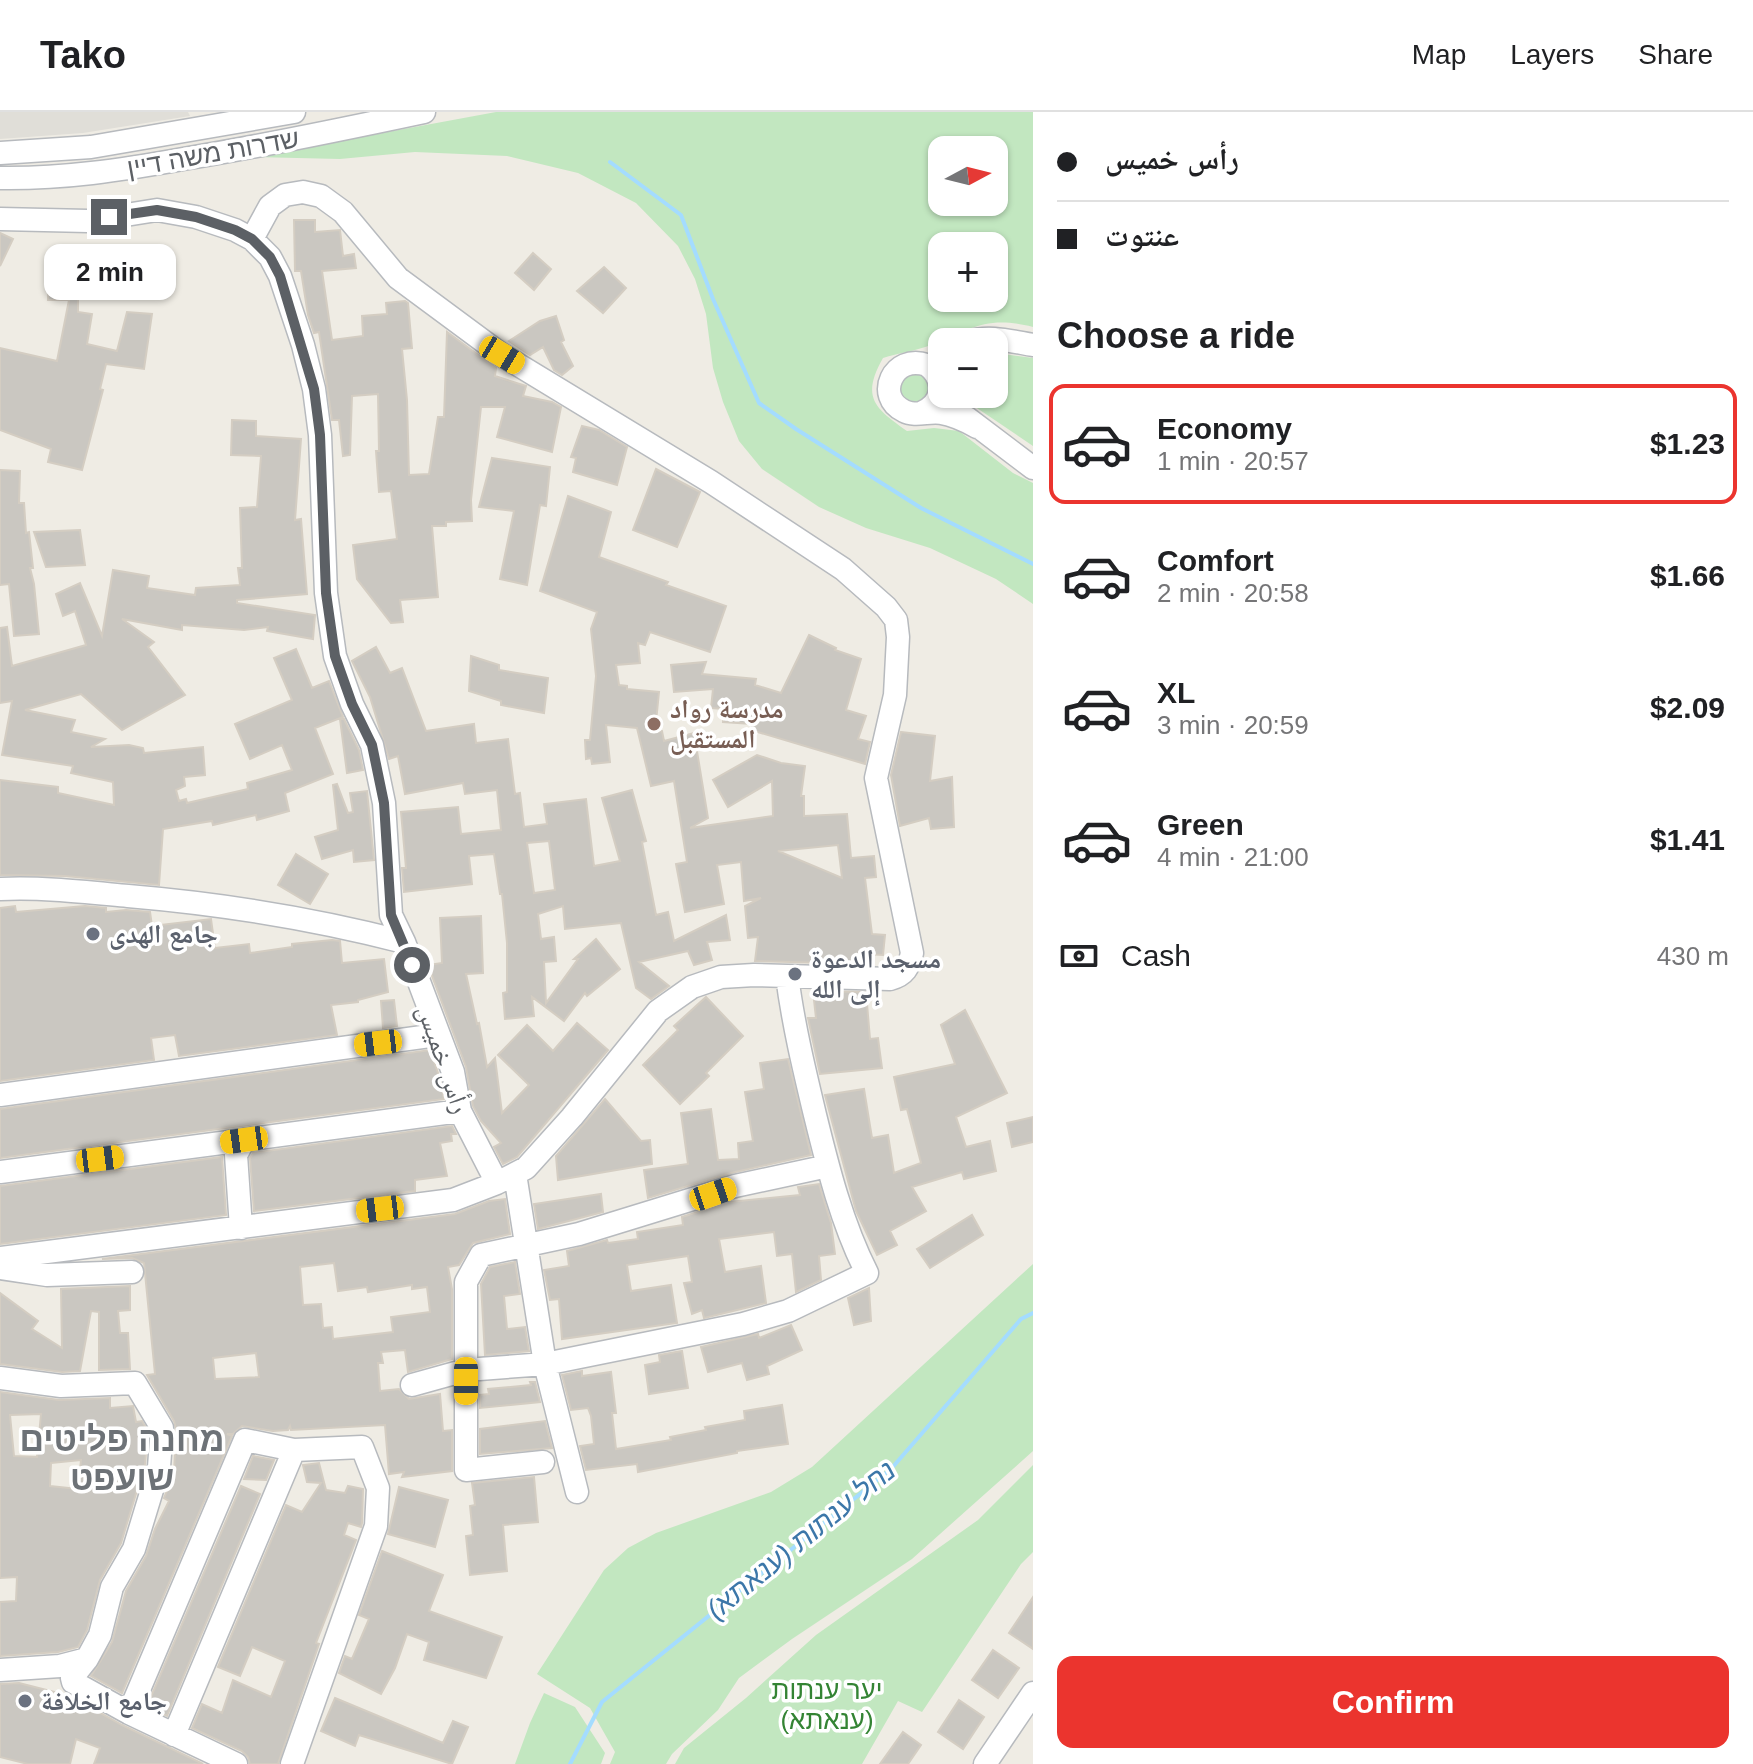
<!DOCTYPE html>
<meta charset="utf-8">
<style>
:root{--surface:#fff;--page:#f6f6f6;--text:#202124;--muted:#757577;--line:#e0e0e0;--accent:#eb342e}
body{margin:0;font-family:Arial,"Noto Naskh Arabic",Heebo,sans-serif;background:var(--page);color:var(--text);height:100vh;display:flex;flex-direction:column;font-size:30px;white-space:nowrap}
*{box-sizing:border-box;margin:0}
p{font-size:26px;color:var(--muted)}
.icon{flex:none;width:44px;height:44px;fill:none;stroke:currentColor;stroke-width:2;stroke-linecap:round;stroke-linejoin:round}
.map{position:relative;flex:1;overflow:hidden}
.details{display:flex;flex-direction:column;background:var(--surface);width:720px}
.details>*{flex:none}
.hud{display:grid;align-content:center;height:176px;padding:0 24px;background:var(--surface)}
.needle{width:52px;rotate:83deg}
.tools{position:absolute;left:928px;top:24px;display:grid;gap:16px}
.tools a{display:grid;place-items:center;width:80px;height:80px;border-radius:16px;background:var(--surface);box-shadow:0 2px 6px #0004;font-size:40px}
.end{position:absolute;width:36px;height:36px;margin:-18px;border:10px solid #5c6065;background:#fff;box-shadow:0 0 0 4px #fff}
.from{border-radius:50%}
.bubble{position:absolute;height:56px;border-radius:16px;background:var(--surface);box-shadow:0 2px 6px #0004;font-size:26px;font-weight:600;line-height:56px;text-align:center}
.car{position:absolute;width:24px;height:48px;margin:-24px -12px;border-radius:10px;box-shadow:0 0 6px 2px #0007;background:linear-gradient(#f5c518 24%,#345 0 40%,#f5c518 0 76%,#345 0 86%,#f5c518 0)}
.hud b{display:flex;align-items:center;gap:28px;height:76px;font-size:30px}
.hud b+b{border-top:2px solid var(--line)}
.hud i{width:20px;height:20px;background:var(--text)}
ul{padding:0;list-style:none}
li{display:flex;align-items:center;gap:24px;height:120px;margin:0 16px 12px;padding:0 8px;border:4px solid transparent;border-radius:16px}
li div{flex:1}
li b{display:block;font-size:30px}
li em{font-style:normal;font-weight:600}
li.active{border-color:var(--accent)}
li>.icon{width:72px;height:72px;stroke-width:1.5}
h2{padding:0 24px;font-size:36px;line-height:96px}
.pay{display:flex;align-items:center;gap:20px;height:88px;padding:0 24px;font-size:30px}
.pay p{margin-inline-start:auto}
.cta{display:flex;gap:16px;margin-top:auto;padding:16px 24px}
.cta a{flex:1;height:92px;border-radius:16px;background:var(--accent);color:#fff;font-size:32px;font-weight:600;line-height:92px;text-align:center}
header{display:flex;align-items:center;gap:48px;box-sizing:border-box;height:112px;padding:0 40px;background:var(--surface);border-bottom:2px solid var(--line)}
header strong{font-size:38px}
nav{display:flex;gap:44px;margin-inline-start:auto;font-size:28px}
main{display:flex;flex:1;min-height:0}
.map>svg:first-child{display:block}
.industrial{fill:#e0ded8}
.green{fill:#c2e7c0;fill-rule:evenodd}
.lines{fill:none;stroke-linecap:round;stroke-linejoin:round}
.stream{stroke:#a4dcff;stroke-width:4}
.building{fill:#cac7c1;stroke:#d4cdc2;stroke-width:2;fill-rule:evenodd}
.minor-casing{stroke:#b7babe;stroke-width:25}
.minor{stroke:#fff;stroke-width:22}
.route{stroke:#5c6065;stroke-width:10}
.education-dot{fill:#8d6e63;stroke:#fff;stroke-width:3}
.worship-dot{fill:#6b7280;stroke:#fff;stroke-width:3}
.labels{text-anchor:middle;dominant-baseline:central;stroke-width:7;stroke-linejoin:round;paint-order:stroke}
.street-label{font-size:26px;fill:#5c6065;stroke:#fff}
.education-label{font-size:26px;font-weight:bold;fill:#785e54;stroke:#fff;text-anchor:start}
.worship-label{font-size:26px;font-weight:bold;fill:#5b616d;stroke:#fff;text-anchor:start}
.park-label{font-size:26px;fill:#348434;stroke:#fff}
.water-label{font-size:28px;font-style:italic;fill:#3c77a9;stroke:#fff}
.district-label{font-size:34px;font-weight:bold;fill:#6d7277;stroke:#fff}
</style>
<header>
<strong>Tako</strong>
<nav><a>Map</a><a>Layers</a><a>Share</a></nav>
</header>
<main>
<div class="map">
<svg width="1033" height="1652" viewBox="0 0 1033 1652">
<rect width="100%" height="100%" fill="#efece4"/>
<path class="industrial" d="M0 0H188L190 4 83 21 0 27Z"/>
<path class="green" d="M496 0H1033V215C987 203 971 217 931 233 916 239 898 241 883 246 861 285 874 296 907 319L934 316 959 319 1013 361 1033 371V492L996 467 930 436 866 416 819 395 762 357 739 329 723 290 713 256 706 202 695 167 678 134 636 91 578 61 507 44 415 40 340 47 253 45ZM942 38H994V90H942ZM942 134H994V186H942Z
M994 241 1033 246V334L962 286 960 282H994Z
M900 276a15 15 0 1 1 30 0a15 15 0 1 1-30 0Z
M1033 1152V1339L912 1447 792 1527 739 1566 718 1598 672 1642 666 1652H610L615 1640 590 1596 537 1562 604 1458 628 1436 656 1421 771 1380 812 1355Z
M1033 1353V1440L1021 1452 922 1600 898 1589 862 1652H675L684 1636 746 1586 816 1523 978 1408Z
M544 1581 575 1595 605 1641 601 1652H515L530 1611Z"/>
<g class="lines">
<path class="stream" d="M610 50 681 103 713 187 759 291 796 317 921 396 1033 452
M570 1652 602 1590 891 1357 1021 1207 1033 1201"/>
</g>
<path class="building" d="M294 108H315V120L340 118 343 144 354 142 356 156 322 159 332 228 363 224 362 204 387 202 386 191 405 189 408 191 412 236 402 237 407 288 409 363 429 362 438 305H444L447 220 496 256 495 264 526 274 523 284 552 290 561 295 552 340 497 325 505 295H481L471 388 472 409 446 410V414H432L438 485 400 488 403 510 391 511 357 467 353 433 397 427 391 379 379 380 376 339H379L378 282 352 284 350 343 343 344 339 308H332L319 220 314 221 308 203 301 159H295Z
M0 121 13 127 0 154Z
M533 141 551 157 534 178 515 161Z
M92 151 126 160 118 184 78 175V200L92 202 87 232 117 239 127 200 152 202 144 257 106 252 100 277 103 278 82 358 48 350 51 337 0 318V236L57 249 69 188H48L49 160H91Z
M604 155 626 176 603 201 577 179Z
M556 204 564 228 561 230 573 254 562 263 554 258 543 235 530 243 509 229 540 209Z
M232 308 256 309V324L301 327 295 408 301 407 307 482 237 488V491L315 503 313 527 267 519 268 515 244 518 182 513V518L122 507 154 530 148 535 185 583 122 618 81 582 25 598 75 608 71 620 105 627 91 635 129 633 143 636 144 641 203 635 205 663 184 665 185 674 176 678 179 689 186 687 187 691 248 677 247 671 292 658 282 633 250 647 235 612 292 588 274 546 296 537 312 576 329 569 343 605 315 616 333 662 285 681 289 699 257 708 256 703 213 713 212 709 163 717 159 773 65 764 0 763V668L58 675V681L114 693 113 670 71 661 73 654 2 643 12 589 0 591V516L7 515 12 554 86 533 75 499 63 504 56 482 80 471 102 524 113 458 149 464 147 476 195 483 196 476 240 473 238 456H242L240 396 257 395 261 344 231 343Z
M582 314 599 318 627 335 617 373 573 360 576 346 571 345Z
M492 346 550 355 546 394 540 393 527 473 500 467 514 399 479 395Z
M656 357 700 380 677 435 633 418Z
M0 358 20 359 19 391H24L26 421 29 420 33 456H30L34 472 39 522 14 524 9 472 0 473Z
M568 384 611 400 599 445 668 470 666 473 726 494 710 540 650 520 645 533 638 531 640 551 616 553 619 573 627 574V577L659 580 655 620 662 619 664 629 694 621 708 706 690 716 773 704 772 669 728 695 713 668 757 643 781 651 805 654 801 684H804V704L847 702 851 746 874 744 876 765 865 766 872 822 885 823 883 843 865 842 864 852 755 849 758 825 748 826 745 794 761 786 744 789 741 750 717 753 724 792 685 800 676 752 687 750 674 669 651 674 637 616 606 613 610 650 592 652 591 646 586 647 585 628H590L596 564 591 517 597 500 540 479ZM838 733 842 766 778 739Z
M80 418 85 453 46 455 34 420Z
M809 523 836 536 835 538 861 547 846 598 866 604 858 627 870 630 865 652 751 618 753 612 723 610 724 597 711 596 713 577 674 580 671 553 706 550 702 562 756 567 755 573 781 581Z
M376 535 390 561 402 556 426 619 474 612 476 631 508 627 515 682 520 681 524 715 547 712 544 692 586 687 594 754 620 749 602 686 632 678 646 729 642 730 656 803 668 800 674 829 726 803 730 828 707 830 712 848 694 853 688 839 639 850 669 874 651 887 636 876 621 811 565 817 563 794 538 802 541 827 554 825 556 849 544 850 546 891 578 847H574L596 827 620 857 587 884 585 881 564 909 532 885 534 904 505 907 503 881 507 880V831L502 782H500L494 742 469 744 472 772 404 780 402 756H406L401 700 458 695 461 722 501 718 497 678 465 682 463 671 405 682 398 644 389 647 370 585 352 549ZM549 729 555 778 534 781 527 731Z
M471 544 499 553V558L548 566 544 601 501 593V589L469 579Z
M340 607H344L359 638 363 658 347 661Z
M901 620 935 624 930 669 952 665 954 715 931 717 929 706 900 714 891 663Z
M337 672 348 701 353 700 350 681 367 679 374 748 354 750 353 738 322 747 315 725 338 718 333 673Z
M296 742 328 762 310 792 278 773Z
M15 794 16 800 85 794 106 796V800L126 798 150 800 152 814 211 807 215 836 249 832 250 841 292 835V832L332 828 340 829 342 851 384 847 388 880 358 888V890L331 893 337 923 179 944 175 923 151 926 154 948 0 969V796Z
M481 804 483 861 466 862 477 912 479 911 487 955 495 946 502 1001 529 973 498 943 527 913 553 939 577 911 608 938 517 1045 503 1052 494 1035 501 1031 481 1009 473 994 466 955 428 853 442 851 440 806Z
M813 879 866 880 870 927 878 926 882 956 820 962 808 906H816Z
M706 885 743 924 706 961 709 964 680 992 643 953 678 918 674 914Z
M394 888 397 914 383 916 381 889Z
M965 898 1007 981 956 1005 966 1035 990 1029 996 1059 964 1067 962 1060 912 1075 926 1099 890 1119 897 1133 877 1143 856 1099 825 983 864 977 872 1026 888 1023 894 1061 921 1051 907 997 901 998 894 965 955 952 941 913Z
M430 938 439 964 444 987 0 1046V997Z
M788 947 811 1043 731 1061 648 1086 644 1058 688 1052 681 1001 711 997 718 1048 739 1047 738 1031 753 1029 745 980 764 977 760 951Z
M605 987 641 1029 650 1028 652 1052 558 1068 556 1044Z
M1033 1005V1030L1012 1035 1007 1011Z
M452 1014 456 1022H451L452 1029 440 1031 447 1064 415 1068V1079L254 1099 250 1046 253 1041Z
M222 1045 226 1103 0 1132V1074Z
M819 1072 831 1111 835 1142 819 1144 821 1168 796 1180 792 1142 777 1144 774 1120 719 1127 725 1160 761 1154 766 1191 704 1206 702 1198 692 1202 684 1171 692 1170 688 1144 627 1153 631 1179 671 1173 677 1211 562 1227 559 1187 550 1188 544 1158 569 1154 567 1139 607 1128 608 1131 638 1127 637 1120 683 1113 682 1105 729 1090 800 1083 798 1075Z
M601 1082 603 1100 538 1117 534 1092Z
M505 1087 510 1122 473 1131 459 1153 448 1155 452 1177V1247L408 1260 405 1238 381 1240 383 1251H378L380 1279 399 1277 409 1287 440 1282 443 1319 452 1318V1359L402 1365 404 1360 389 1362 385 1313 291 1318 290 1314 288 1318 273 1319 242 1314 233 1322H227L232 1324 122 1581 91 1564 112 1530 126 1479 146 1444 155 1417 169 1389 164 1386 174 1361 176 1317 174 1309 147 1263 155 1262 144 1151 132 1146 102 1147 455 1102 489 1089ZM334 1151 338 1179 367 1175 368 1180 412 1173V1177L427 1175 430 1200 391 1205 393 1220 333 1227 332 1215 323 1216 321 1192 303 1193 300 1155ZM256 1241 259 1265 215 1267 213 1246Z
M972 1103 983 1123 930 1156 917 1137Z
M515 1150 520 1182 504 1184 507 1217 525 1215 529 1239 485 1243 481 1172 490 1155Z
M130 1174V1198L118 1199 120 1221H128L130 1257 99 1258V1200L91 1199 80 1259 62 1260 0 1252V1181L38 1209 32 1217 62 1236 61 1177Z
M869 1176 871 1209 854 1213 848 1186Z
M791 1213 802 1238 767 1254 769 1262 747 1268 742 1251 708 1260 701 1235 758 1222 759 1226Z
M682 1239 688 1276 649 1282 645 1253 660 1250 659 1243Z
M582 1259V1264L611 1260 616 1301H612L616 1337 671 1328 670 1325 706 1318 705 1315 745 1308 744 1299 782 1293 788 1332 737 1339V1341L638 1360 637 1352 586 1358 580 1334 594 1332 591 1304 588 1296 571 1298 562 1263Z
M530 1270H535L540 1290 480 1296V1283L489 1282 488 1277 531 1273Z
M0 1280 59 1288 110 1286V1296L133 1294 136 1310 142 1309 148 1319 145 1352 121 1431 100 1468 87 1518 78 1535 58 1540 0 1544V1490L16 1489 17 1465 0 1466ZM41 1302 37 1345 14 1344 10 1303ZM81 1348 78 1377 50 1374 51 1351Z
M545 1309 552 1336 480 1342V1317Z
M253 1344 274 1348 266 1368 244 1367Z
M319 1351 326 1378 345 1381 348 1374 363 1377 362 1411 361 1415 348 1411 344 1423 356 1428 316 1531 319 1532 278 1652H250L248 1645 242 1639 192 1616 202 1592 222 1601 233 1568 271 1585 285 1549 252 1535 240 1564 218 1555 286 1393 302 1400 321 1371 307 1370 303 1353Z
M534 1365 538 1410 503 1413 507 1459 470 1463 466 1424 473 1423 470 1394 475 1393 472 1371Z
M241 1374 260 1382 167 1604 147 1594Z
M399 1375 448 1388 435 1435 388 1422Z
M382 1439 443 1463 429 1499 502 1525 486 1566 424 1548 429 1530 407 1522 395 1556 381 1582 339 1561 345 1544 352 1547 369 1507 359 1503Z
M1033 1485V1537L1009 1521Z
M993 1538 1019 1556 998 1586 972 1568Z
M19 1571 70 1584 122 1613 203 1652H94L100 1636 76 1627 70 1652H28L0 1645V1572Z
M335 1586 443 1631 453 1609 468 1615 452 1652 359 1623 355 1634 321 1619Z
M959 1588 984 1605 963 1637 938 1620Z
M903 1620 921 1633 908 1652H880Z"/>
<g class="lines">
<defs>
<path id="minor" d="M0 41 91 35 294 0
M0 66C62 67 122 58 183 47 264 34 344 17 424 0
M0 107 88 109 157 98 196 105 235 118 252 127 270 145 280 164 303 233 314 277 320 323 326 481 335 544 352 592 372 633 384 691 391 803 404 830 453 960 460 999 497 1071
M967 230C989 223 1010 229 1033 233
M921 301C943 292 947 268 927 253 893 241 874 285 904 299 915 305 929 299 941 301 954 303 966 309 977 315
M967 306 1033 356
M0 777C43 775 85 780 128 784 223 792 311 806 404 830
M0 983 437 923
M0 1060 244 1028
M515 1062 545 1252 577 1380
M241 1116 236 1043 244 1028 460 999
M0 1146 453 1088 497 1071 526 1056 572 1005 658 899 692 875 721 865 754 863 890 867C905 863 909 855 912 841L876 666 895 583 898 525 896 508 886 495 843 457 711 370 502 243 398 166 343 100 321 84 303 80 285 83 270 94 252 127
M0 1156 47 1163 132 1160
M0 1266 61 1274 135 1271 162 1316 159 1355 134 1437 112 1475 100 1523 87 1547 60 1554 0 1558
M412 1273 466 1258 545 1252 743 1212 788 1199 867 1161C842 1112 828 1056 815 1003 804 957 793 911 787 864
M543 1350 466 1358V1170L481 1143 579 1122 735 1074 828 1054
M87 1547 72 1566 73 1570 129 1601 236 1652
M129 1601 245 1328 294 1338
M174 1623 294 1338 362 1335 378 1376 376 1414 292 1652
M985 1652 1033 1581"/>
</defs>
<use href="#minor" class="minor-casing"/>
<use href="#minor" class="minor"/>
</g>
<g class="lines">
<path class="route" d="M109 105 157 98 196 105 235 118 252 127 270 145 280 164 314 277 320 323 326 481 335 544 352 592 372 633 384 691 391 803 412 853"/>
</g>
<circle class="education-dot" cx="654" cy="612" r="8"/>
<g class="worship-dot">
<circle cx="93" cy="822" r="8"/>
<circle cx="795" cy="862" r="8"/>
<circle cx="25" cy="1589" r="8"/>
</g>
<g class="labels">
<g class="street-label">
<text transform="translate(213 41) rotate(-10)">שדרות משה דיין</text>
<text transform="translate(444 947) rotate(71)">رأس خميس</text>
</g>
<g class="education-label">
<text x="670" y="597">مدرسة رواد<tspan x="670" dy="30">المستقبل</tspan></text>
</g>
<g class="worship-label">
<text x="109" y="822">جامع الهدى</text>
<text x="811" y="847">مسجد الدعوة<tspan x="811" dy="30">إلى الله</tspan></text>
<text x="41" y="1589">جامع الخلافة</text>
</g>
<g class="park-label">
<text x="827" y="1578">יער ענתות<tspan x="827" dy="30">(ענאתא)</tspan></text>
</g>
<g class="water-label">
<text transform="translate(801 1428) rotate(-39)">נחל ענתות (ענאתא)</text>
</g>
<g class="district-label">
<text x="122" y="1327">מחנה פליטים<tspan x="122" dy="39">שועפט</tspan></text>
</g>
</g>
</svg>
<div class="tools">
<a><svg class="needle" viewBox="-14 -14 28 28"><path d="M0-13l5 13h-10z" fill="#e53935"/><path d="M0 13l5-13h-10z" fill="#757577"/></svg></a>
<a>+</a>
<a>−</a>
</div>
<i class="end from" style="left:412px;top:853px"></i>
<i class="end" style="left:109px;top:105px"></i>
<div class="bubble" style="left:44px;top:132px;width:132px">2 min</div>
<i class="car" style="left:502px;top:243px;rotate:121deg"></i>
<i class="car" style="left:378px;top:931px;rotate:263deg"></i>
<i class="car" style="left:244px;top:1028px;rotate:262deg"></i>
<i class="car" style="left:100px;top:1047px;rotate:83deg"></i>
<i class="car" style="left:713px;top:1082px;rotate:71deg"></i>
<i class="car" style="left:380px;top:1097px;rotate:263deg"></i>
<i class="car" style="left:466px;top:1269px;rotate:180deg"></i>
</div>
<section class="details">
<div class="hud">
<b><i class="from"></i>رأس خميس</b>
<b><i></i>عنتوت</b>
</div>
<h2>Choose a ride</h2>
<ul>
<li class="active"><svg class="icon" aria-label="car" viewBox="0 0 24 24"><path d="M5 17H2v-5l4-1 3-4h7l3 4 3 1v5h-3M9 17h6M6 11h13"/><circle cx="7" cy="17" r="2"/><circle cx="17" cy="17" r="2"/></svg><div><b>Economy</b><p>1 min · 20:57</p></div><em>$1.23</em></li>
<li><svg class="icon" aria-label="car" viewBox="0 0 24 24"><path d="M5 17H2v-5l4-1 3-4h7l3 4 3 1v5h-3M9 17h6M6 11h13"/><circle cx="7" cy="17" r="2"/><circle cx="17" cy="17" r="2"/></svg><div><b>Comfort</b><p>2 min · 20:58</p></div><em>$1.66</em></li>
<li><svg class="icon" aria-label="car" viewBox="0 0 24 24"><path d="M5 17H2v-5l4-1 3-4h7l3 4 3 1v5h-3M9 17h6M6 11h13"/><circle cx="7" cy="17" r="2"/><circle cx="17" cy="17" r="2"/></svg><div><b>XL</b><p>3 min · 20:59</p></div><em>$2.09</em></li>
<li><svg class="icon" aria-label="car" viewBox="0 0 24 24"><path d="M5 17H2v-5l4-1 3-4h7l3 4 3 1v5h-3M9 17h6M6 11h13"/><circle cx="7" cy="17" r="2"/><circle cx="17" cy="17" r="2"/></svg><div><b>Green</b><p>4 min · 21:00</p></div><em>$1.41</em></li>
</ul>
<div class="pay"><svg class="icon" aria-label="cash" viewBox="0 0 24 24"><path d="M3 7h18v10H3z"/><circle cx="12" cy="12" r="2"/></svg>Cash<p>430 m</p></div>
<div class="cta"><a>Confirm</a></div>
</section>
</main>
